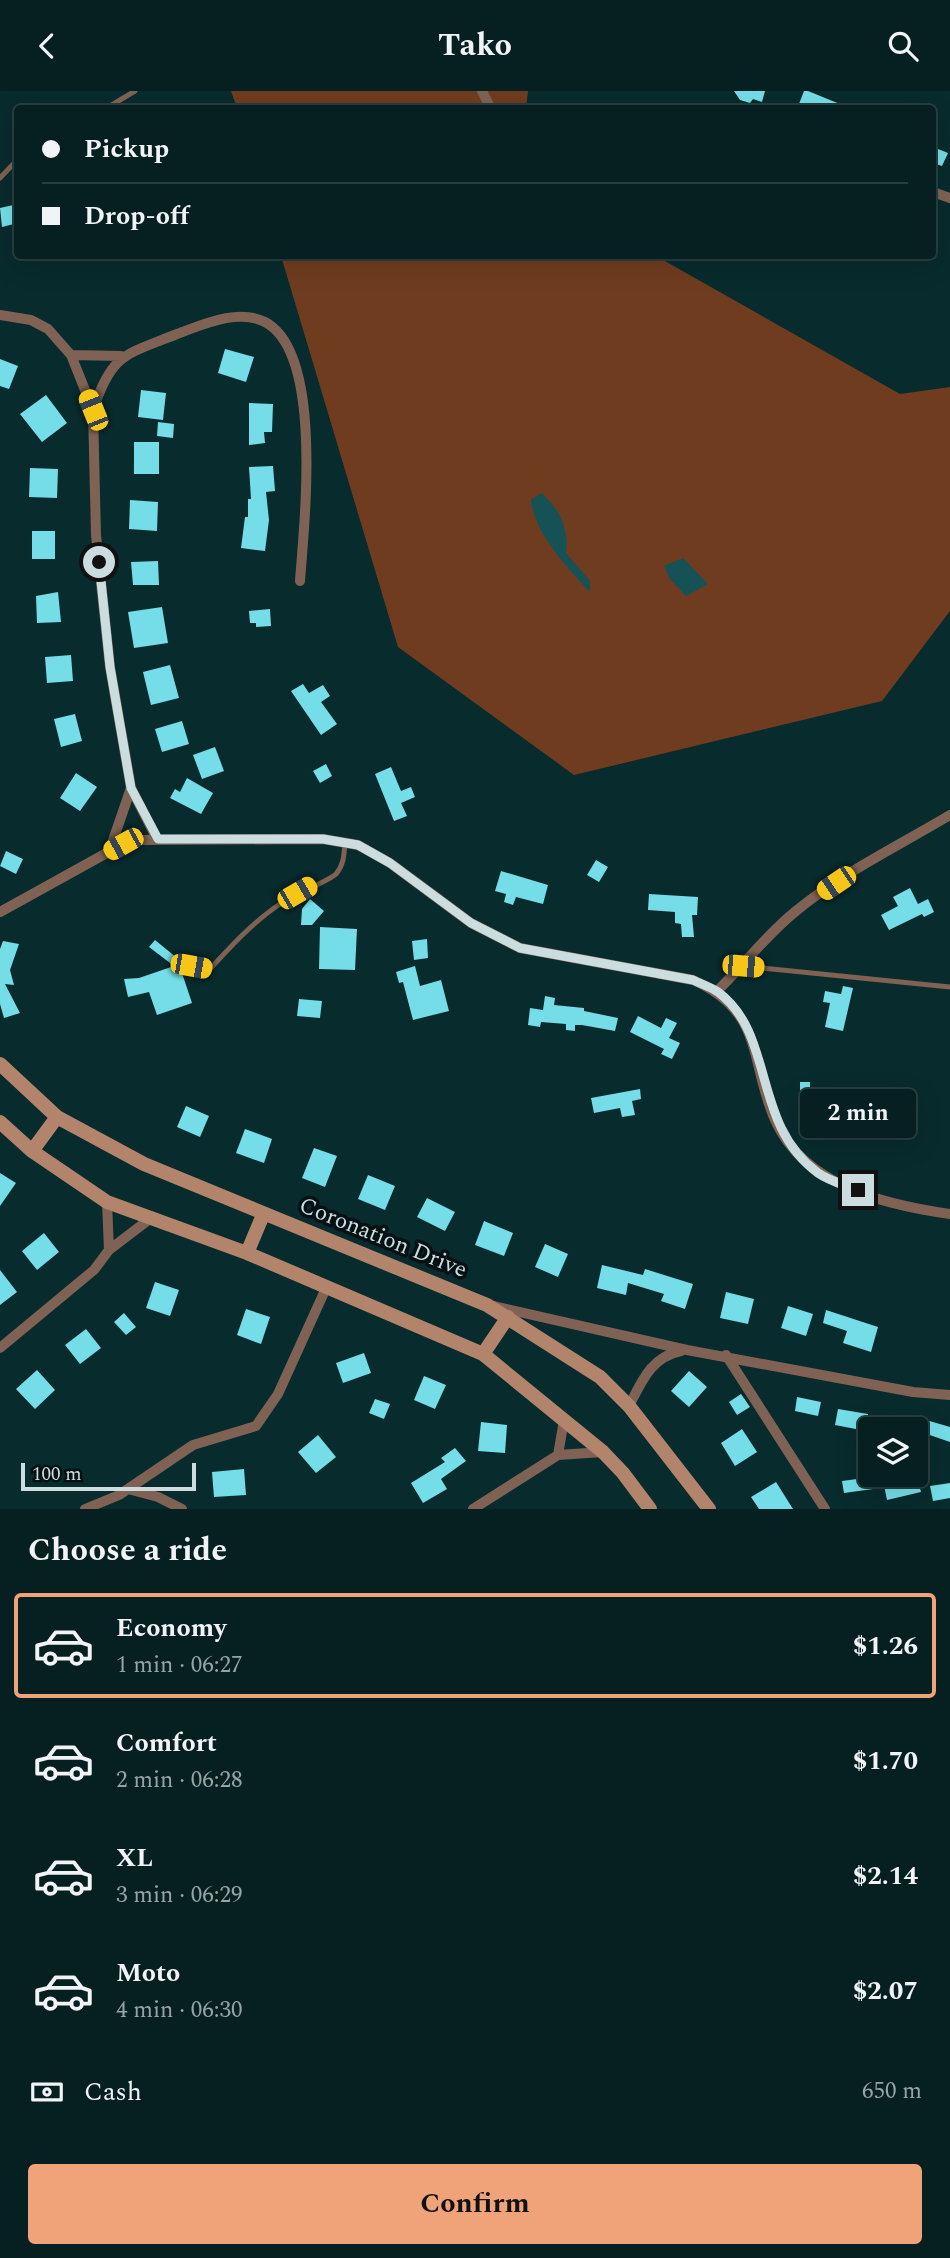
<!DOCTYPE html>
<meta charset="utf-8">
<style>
:root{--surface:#062022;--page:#142d2f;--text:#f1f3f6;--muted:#98a3a5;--line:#273e40;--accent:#f0a279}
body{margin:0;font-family:Spectral,serif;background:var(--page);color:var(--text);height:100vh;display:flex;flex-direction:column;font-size:26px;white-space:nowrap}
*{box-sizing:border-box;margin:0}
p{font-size:23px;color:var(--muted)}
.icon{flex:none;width:38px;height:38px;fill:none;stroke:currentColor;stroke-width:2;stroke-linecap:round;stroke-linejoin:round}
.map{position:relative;height:1418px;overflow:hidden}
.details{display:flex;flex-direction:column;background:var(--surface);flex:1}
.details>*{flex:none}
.banner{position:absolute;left:14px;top:14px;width:922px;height:154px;border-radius:7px;box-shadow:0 7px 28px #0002,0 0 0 2px var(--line);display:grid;align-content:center;height:154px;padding:0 28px;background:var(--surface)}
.tools{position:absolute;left:858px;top:1326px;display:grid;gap:14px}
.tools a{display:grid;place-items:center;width:70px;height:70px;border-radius:7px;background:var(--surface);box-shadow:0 7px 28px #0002,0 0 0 2px var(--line);font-size:35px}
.scale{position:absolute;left:21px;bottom:18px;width:175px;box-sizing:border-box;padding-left:7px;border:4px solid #cbdddf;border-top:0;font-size:19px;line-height:24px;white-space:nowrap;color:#cbdddf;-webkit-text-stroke:5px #051113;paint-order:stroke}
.end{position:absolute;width:32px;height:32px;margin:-16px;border:9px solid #cbdddf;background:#111;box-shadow:0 0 0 4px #111}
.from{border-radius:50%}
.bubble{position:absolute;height:49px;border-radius:7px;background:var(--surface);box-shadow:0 7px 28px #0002,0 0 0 2px var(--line);font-size:23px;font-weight:700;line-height:49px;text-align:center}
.car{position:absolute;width:21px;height:42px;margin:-21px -10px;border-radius:9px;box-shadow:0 0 5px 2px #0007;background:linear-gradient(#f5c518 24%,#345 0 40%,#f5c518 0 76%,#345 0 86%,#f5c518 0)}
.banner b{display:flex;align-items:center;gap:24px;height:66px;font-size:26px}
.banner b+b{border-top:2px solid var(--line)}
.banner i{width:18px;height:18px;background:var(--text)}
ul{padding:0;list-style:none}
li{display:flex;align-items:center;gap:21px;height:105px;margin:0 14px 10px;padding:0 14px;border:4px solid transparent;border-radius:7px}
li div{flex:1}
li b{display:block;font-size:26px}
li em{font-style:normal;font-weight:700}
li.on{border-color:var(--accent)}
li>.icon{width:63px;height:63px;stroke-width:1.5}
h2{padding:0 28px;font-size:32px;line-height:84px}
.pay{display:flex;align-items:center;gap:18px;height:77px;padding:0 28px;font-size:26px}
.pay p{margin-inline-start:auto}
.primary-button{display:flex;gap:14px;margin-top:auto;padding:14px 28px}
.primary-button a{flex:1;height:80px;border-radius:7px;background:var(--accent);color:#111;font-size:28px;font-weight:700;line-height:80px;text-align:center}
header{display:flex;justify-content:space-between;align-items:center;height:91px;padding:0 28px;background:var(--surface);font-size:32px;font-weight:700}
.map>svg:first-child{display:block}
.green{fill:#6f3c1f}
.water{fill:#165156}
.building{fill:#74dde7}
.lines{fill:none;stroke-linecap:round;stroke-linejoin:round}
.lane{stroke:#7f6253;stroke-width:5}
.street{stroke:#7f6253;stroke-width:10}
.secondary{stroke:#b2846c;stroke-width:14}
.route{stroke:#cbdddf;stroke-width:9}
.labels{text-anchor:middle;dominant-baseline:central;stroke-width:7;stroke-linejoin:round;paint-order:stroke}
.street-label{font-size:23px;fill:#cbdddf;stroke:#051113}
</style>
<header><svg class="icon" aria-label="back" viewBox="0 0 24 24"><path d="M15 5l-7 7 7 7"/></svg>Tako<svg class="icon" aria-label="search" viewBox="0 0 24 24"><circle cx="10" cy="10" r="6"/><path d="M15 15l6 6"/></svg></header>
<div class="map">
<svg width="950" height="1418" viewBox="0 0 950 1418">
<rect width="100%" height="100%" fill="#082b2e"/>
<path class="green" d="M231 0H528L526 18 237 17Z
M281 165H656L900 303 950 296V520L882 610 574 684 398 556Z"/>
<path class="water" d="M541 402C560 418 569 437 566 462L590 490V501C567 477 534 441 531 409Z
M683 467 708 493 686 505 670 488 664 475Z"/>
<path class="building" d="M734 0H765L762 11 753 8 750 12 740 9Z
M804 0H808L852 18H797Z
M933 56 948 62 942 75 933 72Z
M18 113V132L2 136 0 117Z
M225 258 254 266 246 291 218 282Z
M0 268 18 275 9 298 0 295Z
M141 299 166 302 163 329 138 326Z
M46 304 67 332 42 351 20 323Z
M249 312 273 313 272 341H264L265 352 249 354Z
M158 331 174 333 173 347 157 345Z
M134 351H159V383H134Z
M273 375 275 400 266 401 269 429 265 460 241 457 245 426H248V408H251L249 376Z
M30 377 58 378 57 407 29 406Z
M130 409 158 411 157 440 129 438Z
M32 440H55V468H32Z
M158 470 159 494H133L131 471Z
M58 501 61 531 37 532 36 505Z
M162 516 168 552 134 557 128 521Z
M270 518 271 535 256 536V532H250L249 520Z
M71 564 73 590 47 592 45 566Z
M170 574 179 607 151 614 143 581Z
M303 593 309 602 323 594 330 605 321 611 337 633 321 644 291 600Z
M75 623 82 650 61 656 54 628Z
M182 630 189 653 162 661 155 638Z
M215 656 224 680 202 688 193 664Z
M326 673 332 685 320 692 313 680Z
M391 676 401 700 411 696 415 706 401 712 407 725 394 730 375 683Z
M76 682 97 696 80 720 60 707Z
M187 687 213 702 201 723 170 707 175 698 180 701Z
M6 760 23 768 16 783 0 775Z
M596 769 608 776 599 791 587 784Z
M501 780 548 794 543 813 516 806 513 814 504 811 506 803 495 800Z
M910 797 918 813 928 808 934 821 924 826 922 823 889 839 881 824 898 815 893 806Z
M649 803 698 806 697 824H692L694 846H682L681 833 675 832V821L648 819Z
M310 808 324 820 312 834H301L302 818Z
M320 836 357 838 355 879 319 878Z
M427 848 428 867 414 869 412 850Z
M155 849 177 867 192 912 157 924 149 901 128 906 124 888 139 887 174 875 149 856Z
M3 850 19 853 10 879 14 894 5 893 20 922 4 927 0 913V858Z
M415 875 420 895 441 889 449 920 413 929 403 891 399 892 396 881Z
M843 895 853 897 843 940 825 936 830 912 823 911 825 900 841 903Z
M545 905 555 907 554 914 584 917V920L618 927 615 940 582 934H575V940L566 939V933L541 931 540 936 528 934 530 917 543 919Z
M299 908 322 910 320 927 297 925Z
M638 925 661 937 666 927 677 932 669 947 680 952 672 968 661 963 664 958 630 941Z
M800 991H810V1003H800Z
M640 998 641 1008 632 1010 635 1024 622 1026 620 1017 594 1022 591 1007Z
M805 1005 855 1008 854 1018 845 1017 844 1032 831 1031V1022L804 1021Z
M186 1015 209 1025 200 1046 177 1036Z
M245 1038 272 1048 264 1072 236 1062Z
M314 1057 337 1065 325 1096 302 1087Z
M0 1082 16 1092 0 1115Z
M368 1084 395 1095 385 1119 358 1108Z
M427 1107 455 1121 445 1140 417 1126Z
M484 1130 513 1142 504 1165 475 1154Z
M44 1142 59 1161 37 1179 22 1160Z
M545 1153 568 1163 558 1186 535 1176Z
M602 1174 643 1184 645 1178 693 1193 685 1218 661 1210 664 1203 628 1192 626 1204 597 1197Z
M0 1179 17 1201 0 1214Z
M155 1191 179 1199 170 1225 146 1217Z
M726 1201 754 1208 748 1233 720 1227Z
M788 1215 813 1223 806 1245 781 1237Z
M246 1218 270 1226 261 1253 237 1244Z
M826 1219 878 1236 871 1261 843 1252 847 1240 823 1232Z
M124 1222 136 1236 126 1244 114 1231Z
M86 1238 101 1257 80 1273 65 1254Z
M364 1262 371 1282 343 1292 336 1272Z
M37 1279 55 1299 35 1318 16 1298Z
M689 1280 707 1296 689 1316 671 1300Z
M424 1285 446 1294 435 1318 414 1309Z
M741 1303 750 1316 737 1324 729 1311Z
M797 1306 821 1311 818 1325 795 1320Z
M375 1308 390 1313 384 1328 369 1322Z
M838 1318 868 1323 867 1328 926 1329 950 1336V1351L915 1339H861L835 1334Z
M481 1331 507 1334 505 1362 478 1360Z
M742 1338 757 1361 735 1375 721 1352Z
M318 1344 336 1366 316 1382 298 1361Z
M455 1357 466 1370 441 1388 447 1398 423 1412 411 1392 445 1371 441 1367Z
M244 1378 246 1404 214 1406 212 1381Z
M872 1386 873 1398 844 1402 842 1390Z
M917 1387 921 1401 887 1409 884 1394Z
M776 1391 793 1418H759L751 1406Z
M950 1392V1407L933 1410 930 1395Z"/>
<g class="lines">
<path class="lane" d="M105 18 135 0
M0 87 18 68
M192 875 210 878C232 854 255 829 283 811 295 803 329 790 336 783 344 774 344 763 345 752
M743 875 950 896"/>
<path class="street" d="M482 0 491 18
M933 101 950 107
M0 224 31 229 48 238 71 264 93 319 96 444 110 576 131 697 109 761
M71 264 121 265
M93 319C112 262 125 264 177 243 202 234 238 217 265 231 324 262 304 433 300 490
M131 697 157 748
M0 821 123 753 139 749 323 748 358 754 390 772 471 832 520 857 693 889C765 921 749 970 775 1029 804 1095 886 1114 950 1123
M717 900C744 874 766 844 796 820 842 782 898 755 950 724
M107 1111 109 1159
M493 1215 687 1259 913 1301 950 1304
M0 1257 94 1179 109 1159 151 1127
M726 1264 825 1418
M629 1315C642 1290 651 1266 681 1260
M558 1364 564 1329
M128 1398 158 1406 182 1418
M85 1418 119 1404 193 1354 256 1335 278 1303 327 1195
M473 1418 558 1364 603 1361"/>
<path class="secondary" d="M0 973 57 1026 144 1073 487 1214 600 1286 629 1315 709 1418
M0 1031 32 1060 107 1111 247 1162 483 1263 603 1361 623 1382 650 1418
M32 1060 57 1026
M247 1162 263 1124
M483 1263 508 1226"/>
</g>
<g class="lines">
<path class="route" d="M99 471 110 576 131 697 158 748H323L358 754 390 772 471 832 520 857 693 889C701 893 711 896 718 901 776 944 751 1033 818 1082 829 1090 845 1094 858 1099"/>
</g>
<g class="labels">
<g class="street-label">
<text transform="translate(383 1147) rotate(22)">Coronation Drive</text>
</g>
</g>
</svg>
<div class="tools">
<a><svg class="icon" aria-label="layers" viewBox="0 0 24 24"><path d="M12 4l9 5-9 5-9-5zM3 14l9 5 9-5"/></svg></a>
</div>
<div class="scale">100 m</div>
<i class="end from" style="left:99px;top:471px"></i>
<i class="end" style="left:858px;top:1099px"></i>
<div class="bubble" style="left:800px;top:998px;width:116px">2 min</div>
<i class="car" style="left:93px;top:319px;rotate:338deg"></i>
<i class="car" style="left:123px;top:753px;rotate:241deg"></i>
<i class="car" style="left:836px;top:792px;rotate:236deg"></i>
<i class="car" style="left:297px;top:802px;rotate:60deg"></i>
<i class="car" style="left:191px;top:875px;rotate:100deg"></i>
<i class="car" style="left:743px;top:875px;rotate:95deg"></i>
<div class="banner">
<b><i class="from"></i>Pickup</b>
<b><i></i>Drop-off</b>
</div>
</div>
<section class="details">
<h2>Choose a ride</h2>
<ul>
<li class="on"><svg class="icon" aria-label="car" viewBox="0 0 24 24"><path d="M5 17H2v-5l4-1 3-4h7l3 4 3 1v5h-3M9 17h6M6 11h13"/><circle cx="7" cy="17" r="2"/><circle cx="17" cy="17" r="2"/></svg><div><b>Economy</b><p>1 min · 06:27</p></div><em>$1.26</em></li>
<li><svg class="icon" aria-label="car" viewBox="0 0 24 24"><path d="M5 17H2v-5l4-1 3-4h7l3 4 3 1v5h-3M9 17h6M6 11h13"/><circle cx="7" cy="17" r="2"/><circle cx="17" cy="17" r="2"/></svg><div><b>Comfort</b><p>2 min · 06:28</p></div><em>$1.70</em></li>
<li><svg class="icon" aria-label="car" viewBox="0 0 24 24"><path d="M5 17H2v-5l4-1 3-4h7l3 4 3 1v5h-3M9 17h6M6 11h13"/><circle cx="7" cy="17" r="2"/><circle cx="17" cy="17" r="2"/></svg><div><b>XL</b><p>3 min · 06:29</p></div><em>$2.14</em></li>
<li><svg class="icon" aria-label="car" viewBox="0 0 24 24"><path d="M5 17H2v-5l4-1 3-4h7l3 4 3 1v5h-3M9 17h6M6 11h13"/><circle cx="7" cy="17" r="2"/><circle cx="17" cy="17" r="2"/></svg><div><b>Moto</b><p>4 min · 06:30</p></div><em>$2.07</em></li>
</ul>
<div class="pay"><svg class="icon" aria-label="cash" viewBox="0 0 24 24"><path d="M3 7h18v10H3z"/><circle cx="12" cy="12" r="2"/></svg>Cash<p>650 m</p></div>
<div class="primary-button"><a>Confirm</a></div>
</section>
